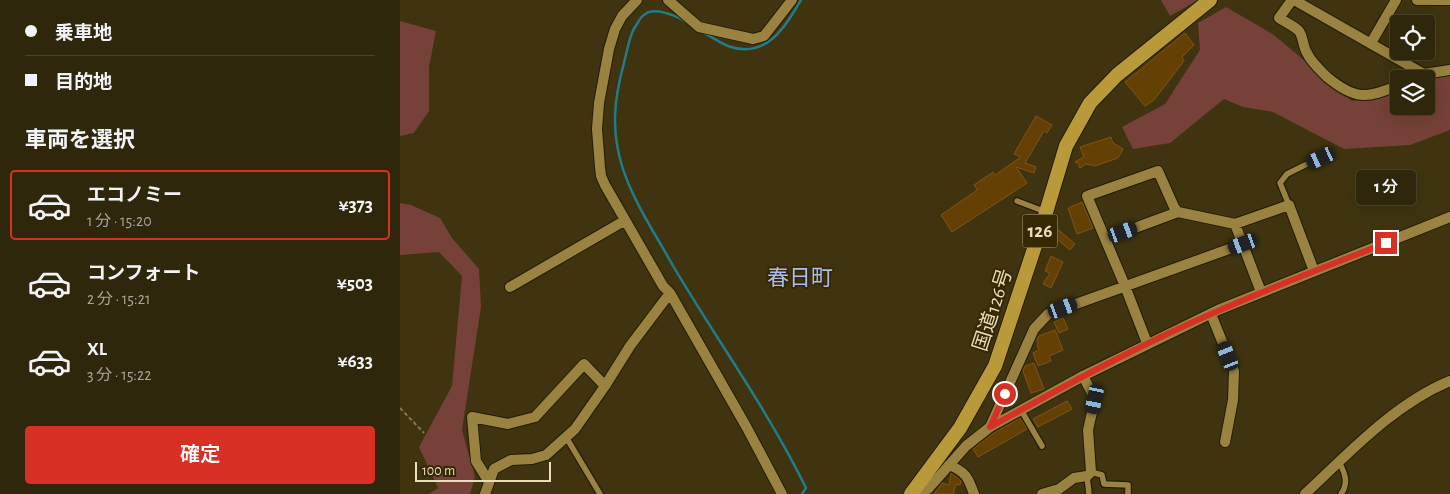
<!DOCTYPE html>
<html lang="ja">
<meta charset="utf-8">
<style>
:root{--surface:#2f270b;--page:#3b3319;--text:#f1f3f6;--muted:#a7a59d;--line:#4a442c;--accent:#d93025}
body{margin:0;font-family:"Alegreya Sans","Noto Sans JP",sans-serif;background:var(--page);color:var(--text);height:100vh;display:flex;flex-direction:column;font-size:19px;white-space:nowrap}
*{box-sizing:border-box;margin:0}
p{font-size:16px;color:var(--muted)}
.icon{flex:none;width:28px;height:28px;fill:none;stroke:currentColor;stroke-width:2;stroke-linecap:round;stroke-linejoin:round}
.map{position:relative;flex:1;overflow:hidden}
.panel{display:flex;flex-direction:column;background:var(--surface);width:400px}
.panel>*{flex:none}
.guide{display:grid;align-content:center;height:110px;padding:0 25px;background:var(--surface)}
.tools{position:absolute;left:990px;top:15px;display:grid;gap:10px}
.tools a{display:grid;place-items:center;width:45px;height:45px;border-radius:5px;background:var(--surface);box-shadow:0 5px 20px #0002,0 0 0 1px var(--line);font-size:25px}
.scale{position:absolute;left:15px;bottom:12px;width:136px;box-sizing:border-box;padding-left:5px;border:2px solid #e8dcbb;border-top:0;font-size:14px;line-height:18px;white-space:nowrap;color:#e8dcbb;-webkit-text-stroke:4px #352904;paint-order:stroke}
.end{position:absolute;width:22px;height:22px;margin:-11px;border:6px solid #d93025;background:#fff;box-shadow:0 0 0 2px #fff}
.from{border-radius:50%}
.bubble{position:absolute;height:35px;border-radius:5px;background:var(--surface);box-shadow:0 5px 20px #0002,0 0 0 1px var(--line);font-size:16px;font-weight:600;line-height:35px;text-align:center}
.car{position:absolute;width:15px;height:30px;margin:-15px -8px;border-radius:6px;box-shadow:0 0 4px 1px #0007;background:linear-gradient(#222 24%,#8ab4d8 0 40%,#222 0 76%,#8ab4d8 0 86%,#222 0)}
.guide b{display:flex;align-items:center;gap:18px;height:48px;font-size:19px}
.guide b+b{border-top:1px solid var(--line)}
.guide i{width:12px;height:12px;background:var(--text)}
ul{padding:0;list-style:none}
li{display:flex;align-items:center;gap:15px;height:70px;margin:0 10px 8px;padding:0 15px;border:2px solid transparent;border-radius:5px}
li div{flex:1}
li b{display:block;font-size:19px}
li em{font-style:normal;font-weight:600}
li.on{border-color:var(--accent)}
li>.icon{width:45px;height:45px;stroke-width:1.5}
h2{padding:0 25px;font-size:22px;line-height:60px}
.action{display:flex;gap:10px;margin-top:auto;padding:10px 25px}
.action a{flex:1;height:58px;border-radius:5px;background:var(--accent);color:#fff;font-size:20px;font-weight:600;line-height:58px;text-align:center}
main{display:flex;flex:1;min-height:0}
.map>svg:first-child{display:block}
.green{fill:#764138}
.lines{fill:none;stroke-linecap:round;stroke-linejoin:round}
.stream{stroke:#217c8b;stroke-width:2.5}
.building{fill:#654005;stroke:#7e5418}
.service-casing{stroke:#231c06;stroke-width:8}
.minor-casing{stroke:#231c06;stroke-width:12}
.tertiary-casing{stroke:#231c06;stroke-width:12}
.trunk-casing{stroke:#231c06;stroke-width:16}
.path{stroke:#827653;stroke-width:2;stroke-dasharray:4 2.5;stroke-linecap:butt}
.service{stroke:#9a8340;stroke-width:5.5}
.minor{stroke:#9a8340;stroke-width:10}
.tertiary{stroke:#9a8340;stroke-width:10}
.trunk{stroke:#b89a3a;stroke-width:14}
.route{stroke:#d93025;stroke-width:6}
.labels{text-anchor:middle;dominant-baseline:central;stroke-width:4;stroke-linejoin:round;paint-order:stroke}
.shield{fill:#352904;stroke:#b2a684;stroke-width:1}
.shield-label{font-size:19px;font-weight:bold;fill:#e8dcbb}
.street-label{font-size:20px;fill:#e8dcbb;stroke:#352904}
.quarter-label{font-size:22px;fill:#abbcf3;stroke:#352904}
</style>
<main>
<section class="panel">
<div class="guide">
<b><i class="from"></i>乗車地</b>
<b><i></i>目的地</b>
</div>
<h2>車両を選択</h2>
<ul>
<li class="on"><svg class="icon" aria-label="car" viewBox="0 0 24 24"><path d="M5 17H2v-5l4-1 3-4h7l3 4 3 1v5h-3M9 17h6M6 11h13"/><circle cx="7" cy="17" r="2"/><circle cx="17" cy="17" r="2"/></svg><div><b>エコノミー</b><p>1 分 · 15:20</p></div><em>¥373</em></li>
<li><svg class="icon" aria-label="car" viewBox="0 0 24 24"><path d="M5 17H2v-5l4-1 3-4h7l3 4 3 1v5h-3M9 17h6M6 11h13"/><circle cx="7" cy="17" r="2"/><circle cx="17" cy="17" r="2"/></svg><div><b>コンフォート</b><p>2 分 · 15:21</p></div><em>¥503</em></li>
<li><svg class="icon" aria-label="car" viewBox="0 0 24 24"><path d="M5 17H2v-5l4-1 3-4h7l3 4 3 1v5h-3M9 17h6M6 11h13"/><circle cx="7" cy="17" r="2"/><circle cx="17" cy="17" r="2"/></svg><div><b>XL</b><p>3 分 · 15:22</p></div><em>¥633</em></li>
</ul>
<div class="action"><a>確定</a></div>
</section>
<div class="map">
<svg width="1050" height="494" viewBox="0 0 1050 494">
<rect width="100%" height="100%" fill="#3f340f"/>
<path class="green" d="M761 0H798L770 16Z
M826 7 874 35 952 101 999 90V106H1026V81L1050 72V130L1010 145 944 149 873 112 843 107 824 99 770 143 733 149 722 127 765 104 800 50 798 23Z
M0 21 36 31 29 67V111L14 133 0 136Z
M0 203 11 205 40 218 52 238 79 269 81 307 62 430 75 477 70 494H29L38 488 19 447 52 386 62 276 39 252 0 255Z"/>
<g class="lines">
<path class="stream" d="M286 22C277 16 254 6 244 15 240 17 238 23 235 27 229 36 227 52 224 63 214 99 211 130 222 166 233 201 254 232 272 264 316 339 368 410 406 488L402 494
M304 33C312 37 320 43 328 46 366 60 385 27 401 0"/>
</g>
<path class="building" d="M785 33 794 45 782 57 784 61 754 100 745 106 725 82Z
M636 116 652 125 647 133 644 131 625 163 636 167 634 173 616 167 627 183 552 232 541 215 576 191 577 189 574 185 593 172 595 175 621 157 614 154Z
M711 137 713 143 723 149 718 158 695 166 686 164 680 168 678 163 675 162 684 157 680 147Z
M682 202 693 228 677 234 668 208Z
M655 227 675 244 670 250 652 235 651 232Z
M651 256 663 262 651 288 643 284 650 273 645 271Z
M663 318 668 329 659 333 654 322Z
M655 330 663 350 649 356 651 361 638 366 633 353 639 350 637 345 638 344 637 340 639 336Z
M634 363 644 389 631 393 623 371 625 366Z
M667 401 672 409 638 427 633 419Z
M620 418 627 429 578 457 573 449 594 433Z
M551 473 561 481 560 485 556 484 553 494H534L542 483 549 485Z"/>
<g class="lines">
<defs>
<path id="service" d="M617 201 646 212
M889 205 880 183 887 174 921 157
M621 410 642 446
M166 437 200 494
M939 462C945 473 949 483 941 494
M691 472 702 475 704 484 728 485V494
M687 476 689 494"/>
<path id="minor" d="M237 0 222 16 215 29 209 49 199 103 197 129 200 167 201 176 205 185 263 286 270 293 347 428 382 494
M268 0 299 27 353 39 364 36 392 0
M892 0 879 18C885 22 894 26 899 31 903 36 903 47 907 53 911 62 920 70 927 77 955 100 966 99 999 85
M894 0 1024 74
M1017 0H1050
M971 43 996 0
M1013 79 1024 74 1050 70
M835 224 861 292
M705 239 778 212
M110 287 224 221
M811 314 834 371 833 400 825 442
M747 343 725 286 687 196 758 171 774 207 778 212 835 224 889 205 914 271
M590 427 634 329 648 314 843 244
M549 465C566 472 568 477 574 494
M89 482 76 461 72 417 108 424 135 417 184 364 205 386
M85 494 94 469 111 460 132 459 146 455 175 429 205 386 230 346 270 293
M642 494 659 489 674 478 687 476 691 472 688 430 695 399 683 376"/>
<path id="tertiary" d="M515 490 521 492 528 489 566 446 590 427 683 376 818 310 1050 217
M905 494C949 453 994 404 1050 381"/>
<path id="trunk" d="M511 494 560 428 595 366 644 219 666 146 690 103 717 75 810 0"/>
</defs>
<use href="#service" class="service-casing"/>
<use href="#minor" class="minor-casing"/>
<use href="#tertiary" class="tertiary-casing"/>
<use href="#trunk" class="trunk-casing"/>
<path class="path" d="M0 408 24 433"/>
<use href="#service" class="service"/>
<use href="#minor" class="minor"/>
<use href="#tertiary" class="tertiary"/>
<use href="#trunk" class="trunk"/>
</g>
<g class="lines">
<path class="route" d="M605 394 590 427C666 385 741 344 820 310 875 286 930 265 986 243"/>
</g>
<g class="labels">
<rect class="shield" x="622.5" y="214.5" width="35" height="33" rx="4"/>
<g class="shield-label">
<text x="640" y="231">126</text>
</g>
<g class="street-label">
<text transform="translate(593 310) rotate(-72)">国道126号</text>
</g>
<g class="quarter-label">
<text x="400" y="278">春日町</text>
</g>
</g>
</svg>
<div class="tools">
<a><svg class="icon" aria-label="locate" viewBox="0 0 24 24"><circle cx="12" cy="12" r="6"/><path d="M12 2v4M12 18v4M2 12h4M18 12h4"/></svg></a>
<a><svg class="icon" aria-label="layers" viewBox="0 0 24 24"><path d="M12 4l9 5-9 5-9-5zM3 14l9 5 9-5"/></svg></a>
</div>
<div class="scale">100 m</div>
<i class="end from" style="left:605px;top:394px"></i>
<i class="end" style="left:986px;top:243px"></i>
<div class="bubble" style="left:956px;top:170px;width:60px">1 分</div>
<i class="car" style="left:921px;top:158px;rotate:245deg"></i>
<i class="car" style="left:723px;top:232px;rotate:70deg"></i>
<i class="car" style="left:843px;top:244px;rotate:250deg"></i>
<i class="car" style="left:663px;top:308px;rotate:70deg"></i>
<i class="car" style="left:828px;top:356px;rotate:338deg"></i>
<i class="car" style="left:695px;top:399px;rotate:192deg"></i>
</div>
</main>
